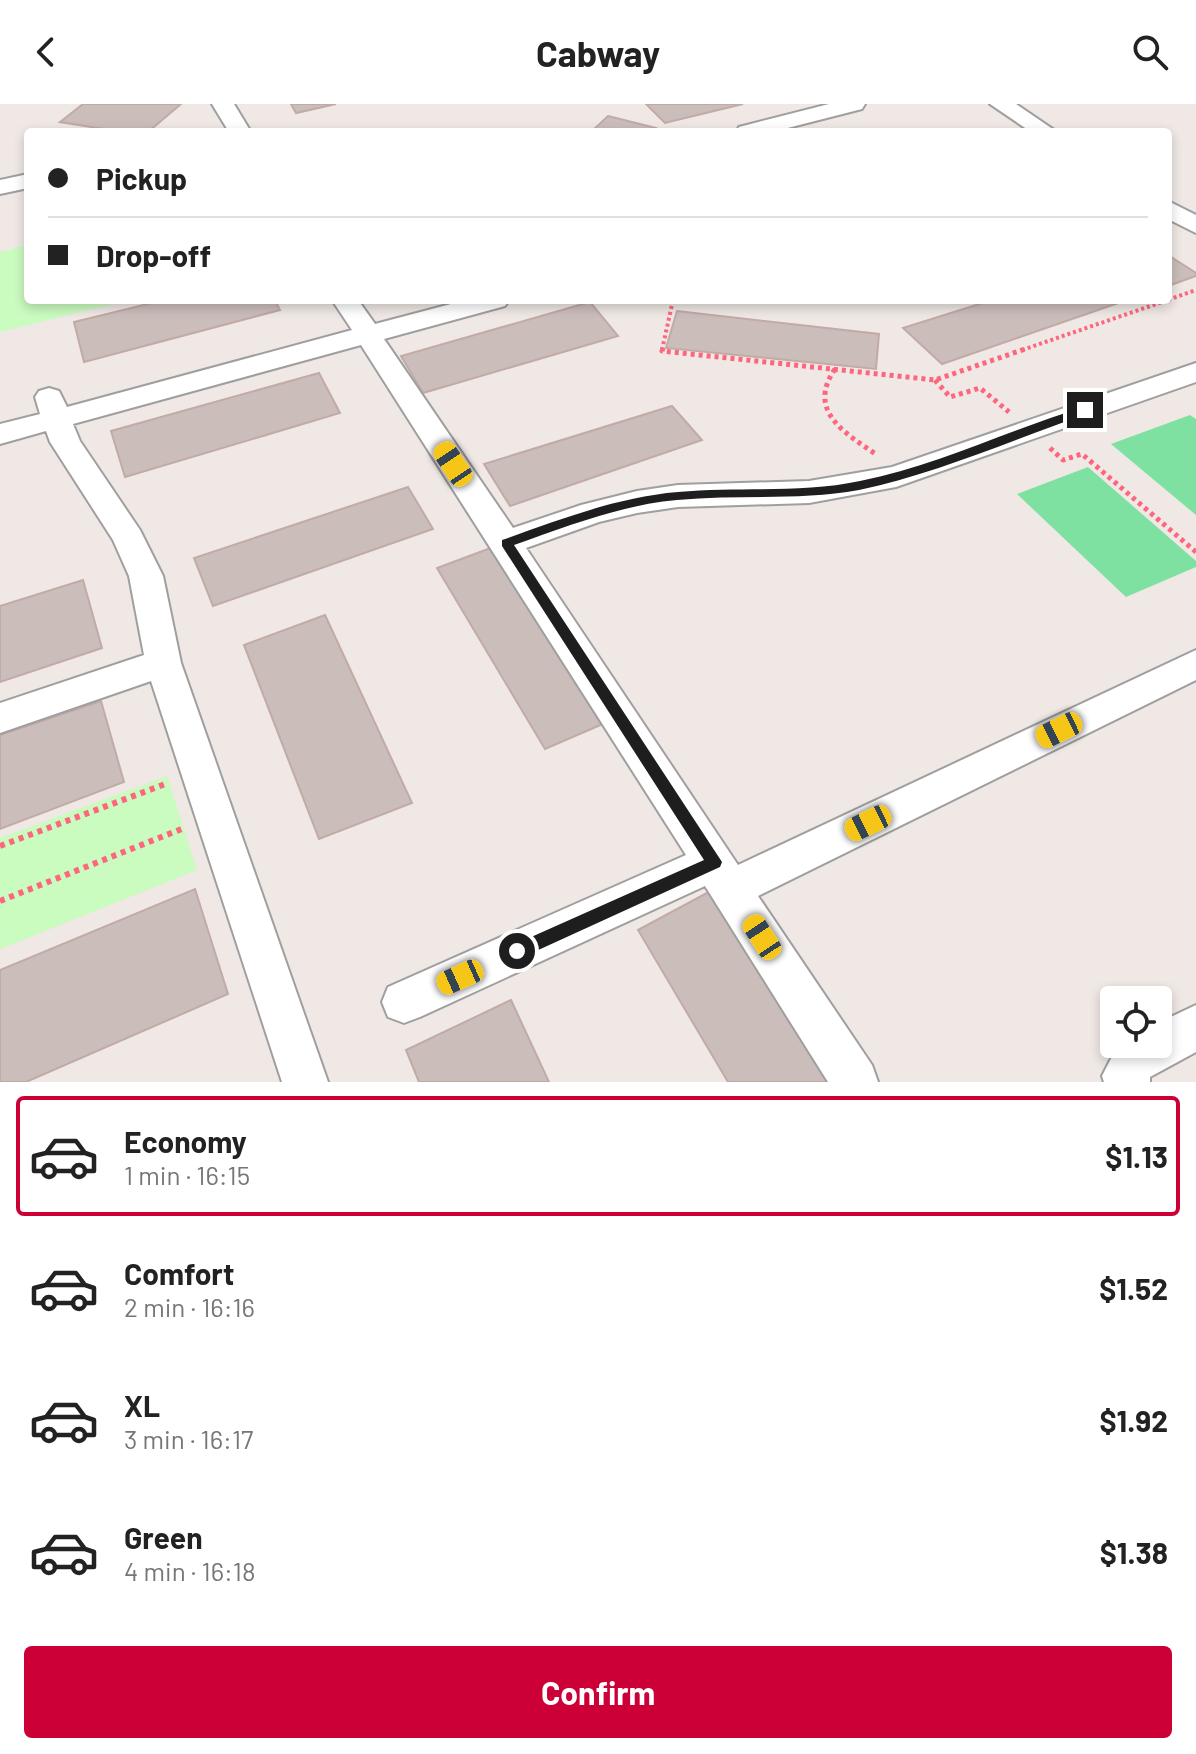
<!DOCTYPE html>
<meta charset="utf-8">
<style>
:root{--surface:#fff;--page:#f6f6f6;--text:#222;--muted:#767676;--line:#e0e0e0;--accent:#cc0036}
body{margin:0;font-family:Barlow,sans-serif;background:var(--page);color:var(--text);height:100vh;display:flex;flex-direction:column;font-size:30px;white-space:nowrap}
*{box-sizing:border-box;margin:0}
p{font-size:26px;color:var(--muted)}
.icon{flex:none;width:44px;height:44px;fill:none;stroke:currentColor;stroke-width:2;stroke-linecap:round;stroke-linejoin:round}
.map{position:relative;height:978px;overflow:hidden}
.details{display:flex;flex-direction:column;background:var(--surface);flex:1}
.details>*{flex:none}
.guide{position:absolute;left:24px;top:24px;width:1148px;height:176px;border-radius:8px;box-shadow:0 4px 12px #0003;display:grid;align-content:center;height:176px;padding:0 24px;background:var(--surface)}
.tools{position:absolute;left:1100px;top:882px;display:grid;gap:16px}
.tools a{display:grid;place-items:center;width:72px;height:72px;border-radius:8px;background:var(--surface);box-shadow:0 4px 12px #0003;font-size:40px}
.end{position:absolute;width:36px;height:36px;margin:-18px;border:10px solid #1e1e1e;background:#fff;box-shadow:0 0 0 4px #fff}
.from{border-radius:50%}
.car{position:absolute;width:24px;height:48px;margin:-24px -12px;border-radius:10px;box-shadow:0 0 6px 2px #0007;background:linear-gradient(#f5c518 24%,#345 0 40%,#f5c518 0 76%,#345 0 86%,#f5c518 0)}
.guide b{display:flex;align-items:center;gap:28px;height:76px;font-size:30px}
.guide b+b{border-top:2px solid var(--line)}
.guide i{width:20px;height:20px;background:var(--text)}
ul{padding:14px 0 0;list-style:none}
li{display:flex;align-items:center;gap:24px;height:120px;margin:0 16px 12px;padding:0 8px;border:4px solid transparent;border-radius:8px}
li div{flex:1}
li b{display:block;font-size:30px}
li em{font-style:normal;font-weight:700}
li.current{border-color:var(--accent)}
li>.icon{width:72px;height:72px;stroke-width:1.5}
.primary-button{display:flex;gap:16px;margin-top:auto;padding:16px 24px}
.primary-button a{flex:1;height:92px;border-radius:8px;background:var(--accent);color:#fff;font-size:32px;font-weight:700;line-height:92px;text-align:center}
header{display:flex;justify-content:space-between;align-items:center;height:104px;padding:0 24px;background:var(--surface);font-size:36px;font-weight:700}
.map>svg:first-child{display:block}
.park{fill:#cafbbf}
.pitch{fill:#7fe1a1}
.building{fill:#cbbdba;stroke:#c2aaa6;stroke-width:2}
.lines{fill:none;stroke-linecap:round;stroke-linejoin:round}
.minor-casing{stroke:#9f9f9f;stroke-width:4}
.path-far2{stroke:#fe667f;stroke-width:4;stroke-dasharray:3 3;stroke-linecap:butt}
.path-far1{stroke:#fe667f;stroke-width:5;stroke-dasharray:4 4;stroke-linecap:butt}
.path{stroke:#fe667f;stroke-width:6;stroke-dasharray:5 5;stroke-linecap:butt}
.minor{fill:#fff;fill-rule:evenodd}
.route{fill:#1e1e1e}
</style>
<header><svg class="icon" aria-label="back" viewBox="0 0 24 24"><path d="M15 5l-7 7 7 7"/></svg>Cabway<svg class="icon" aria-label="search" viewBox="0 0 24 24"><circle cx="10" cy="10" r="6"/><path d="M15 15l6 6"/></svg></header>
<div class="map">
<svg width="1196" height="978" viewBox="0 0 1196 978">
<rect width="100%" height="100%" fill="#efe8e4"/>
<path class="park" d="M28 141V196H129L0 228V148Z
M167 672 197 766 0 845V734Z"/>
<path class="pitch" d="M1190 311 1196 315V411L1111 340Z
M1088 363 1196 457V463L1126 493 1017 390Z"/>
<path class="building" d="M83 0H181L148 28H123L60 18Z
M291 0H336L296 9Z
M646 0H743L665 19Z
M608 12 656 24 652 28H591Z
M1168 151 1196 169V172L1168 182Z
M164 196H275L280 206 84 258 74 218Z
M992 196H1127L942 260 903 224Z
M590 198 618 232 423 289 401 252Z
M677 207 879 230 876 265 666 244Z
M319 269 340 309 125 373 111 327Z
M672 302 702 336 510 402 484 360Z
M408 383 433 425 213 502 194 454Z
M496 442 612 616 545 645 437 464Z
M83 476 102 544 0 578V502Z
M325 511 412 699 319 735 244 541Z
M101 597 124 678 0 725V631Z
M716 784 843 978H728L638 826Z
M195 785 228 890 26 978H0V866Z
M511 896 549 978H419L406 946Z"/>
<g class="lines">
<defs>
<path id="minor" d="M212 0H234L251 28H229Z
M829 0H865L862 5 772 28H736L739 23Z
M990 0H1016L1057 28H1031Z
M28 70V84L0 90V76Z
M1168 97 1196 111V129L1168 115Z
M332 196H358L375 220 466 196H509L505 202 384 235 513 424 581 401 637 387 678 381 809 377 892 363 1196 259V278L896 383 809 399 678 403 637 409 599 418 526 444 738 761 1196 546V576L758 792 872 961 878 978H828L705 782 420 913 404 919 388 913 382 898 388 883 686 751 361 241 73 320 80 337 140 426 163 472 181 559 328 978H282L151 577 0 629V599L144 551 129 472 113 436 50 338 46 327 0 340V320L40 310 35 293 39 287 49 284 59 287 67 303 352 226Z
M1196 901V948L1150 973V978H1104L1102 972 1118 941 1158 940V919Z"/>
</defs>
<use href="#minor" class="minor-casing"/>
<path class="path-far2" d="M1168 196 1196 186
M662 246 673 196
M1022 246 1168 196"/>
<path class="path-far1" d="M663 244 662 247 935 276 1028 244
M835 265C806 307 845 329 877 351
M935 276 950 293 980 284 1009 308
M1050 344 1063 356 1082 350 1196 448"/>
<path class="path" d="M0 742 168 679
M0 797 184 724"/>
<use href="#minor" class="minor"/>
</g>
<path class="route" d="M1085 303 1091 306 1089 309C1015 335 936 370 859 386 799 397 738 390 677 396 621 401 568 422 514 441L722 758 720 763 523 853H511L509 847 511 842 704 756 502 442V436C559 416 617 393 678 388 738 382 800 390 860 377 937 362 1010 325 1085 303Z"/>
</svg>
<div class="tools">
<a><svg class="icon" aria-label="locate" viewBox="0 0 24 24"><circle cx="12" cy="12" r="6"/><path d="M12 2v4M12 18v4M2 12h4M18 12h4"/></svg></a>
</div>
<i class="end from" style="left:517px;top:847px"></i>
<i class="end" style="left:1085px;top:306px"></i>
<i class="car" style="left:453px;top:360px;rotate:326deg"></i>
<i class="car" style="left:1059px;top:626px;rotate:244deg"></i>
<i class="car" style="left:868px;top:719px;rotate:244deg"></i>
<i class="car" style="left:762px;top:833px;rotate:327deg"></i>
<i class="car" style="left:460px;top:873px;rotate:246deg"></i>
<div class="guide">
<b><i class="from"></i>Pickup</b>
<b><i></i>Drop-off</b>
</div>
</div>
<section class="details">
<ul>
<li class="current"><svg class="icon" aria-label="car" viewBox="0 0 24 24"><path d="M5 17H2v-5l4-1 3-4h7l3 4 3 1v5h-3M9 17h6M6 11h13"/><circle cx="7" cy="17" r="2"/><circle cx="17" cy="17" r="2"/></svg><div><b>Economy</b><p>1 min · 16:15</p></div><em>$1.13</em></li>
<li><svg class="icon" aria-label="car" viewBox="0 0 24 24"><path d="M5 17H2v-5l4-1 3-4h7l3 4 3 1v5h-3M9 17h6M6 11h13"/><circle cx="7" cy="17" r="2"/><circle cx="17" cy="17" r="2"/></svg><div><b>Comfort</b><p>2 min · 16:16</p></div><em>$1.52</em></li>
<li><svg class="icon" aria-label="car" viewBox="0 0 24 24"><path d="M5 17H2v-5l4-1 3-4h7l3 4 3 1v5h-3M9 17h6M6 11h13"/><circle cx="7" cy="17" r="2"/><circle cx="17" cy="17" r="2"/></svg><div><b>XL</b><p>3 min · 16:17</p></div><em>$1.92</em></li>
<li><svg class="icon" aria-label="car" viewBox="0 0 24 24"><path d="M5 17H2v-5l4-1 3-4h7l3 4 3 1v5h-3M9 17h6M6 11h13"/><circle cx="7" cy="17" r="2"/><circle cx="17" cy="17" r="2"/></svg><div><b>Green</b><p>4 min · 16:18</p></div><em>$1.38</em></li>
</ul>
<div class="primary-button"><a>Confirm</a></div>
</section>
